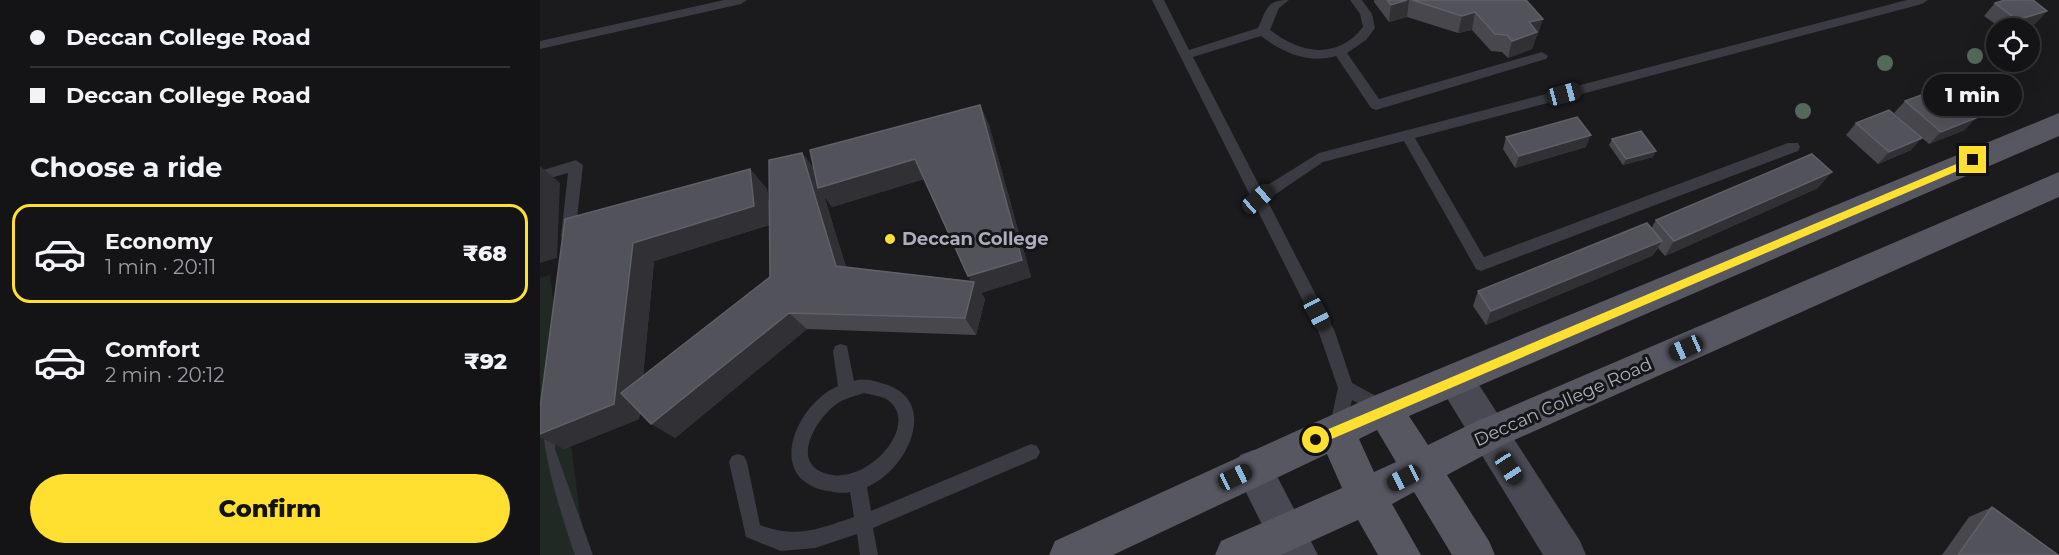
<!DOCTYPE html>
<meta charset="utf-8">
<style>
:root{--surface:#141416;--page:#212123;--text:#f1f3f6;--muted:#9d9ea1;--line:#333335;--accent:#ffe031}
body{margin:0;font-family:Montserrat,sans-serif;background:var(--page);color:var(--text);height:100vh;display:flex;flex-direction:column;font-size:22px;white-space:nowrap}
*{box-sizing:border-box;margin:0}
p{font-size:20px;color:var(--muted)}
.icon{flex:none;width:33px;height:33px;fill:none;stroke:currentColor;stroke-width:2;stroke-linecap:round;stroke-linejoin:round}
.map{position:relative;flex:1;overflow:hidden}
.panel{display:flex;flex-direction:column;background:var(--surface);width:540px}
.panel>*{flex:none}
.guide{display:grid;align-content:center;height:132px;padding:0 30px;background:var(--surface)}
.tools{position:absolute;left:1446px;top:18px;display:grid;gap:12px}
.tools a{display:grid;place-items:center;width:54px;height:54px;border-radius:50%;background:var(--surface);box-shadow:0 6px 24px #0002,0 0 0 2px var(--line);font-size:30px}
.end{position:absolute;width:27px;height:27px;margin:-14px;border:8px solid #ffe031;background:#111;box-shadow:0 0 0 3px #111}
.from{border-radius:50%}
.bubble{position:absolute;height:42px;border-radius:21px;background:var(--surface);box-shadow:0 6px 24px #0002,0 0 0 2px var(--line);font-size:20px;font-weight:800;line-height:42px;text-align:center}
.car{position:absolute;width:18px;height:36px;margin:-18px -9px;border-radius:8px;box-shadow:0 0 4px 2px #0007;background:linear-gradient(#222 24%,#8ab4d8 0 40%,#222 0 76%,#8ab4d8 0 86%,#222 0)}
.guide b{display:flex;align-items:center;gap:21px;height:57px;font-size:22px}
.guide b+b{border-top:2px solid var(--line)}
.guide i{width:15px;height:15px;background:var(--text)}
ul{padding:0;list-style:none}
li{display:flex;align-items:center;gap:18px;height:99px;margin:0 12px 9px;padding:0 18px;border:3px solid transparent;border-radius:18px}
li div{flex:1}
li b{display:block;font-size:22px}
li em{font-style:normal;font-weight:800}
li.active{border-color:var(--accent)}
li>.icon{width:54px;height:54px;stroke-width:1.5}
h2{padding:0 30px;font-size:27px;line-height:72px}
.action{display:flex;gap:12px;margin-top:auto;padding:12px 30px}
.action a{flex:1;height:69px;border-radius:36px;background:var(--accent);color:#111;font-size:24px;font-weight:800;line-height:69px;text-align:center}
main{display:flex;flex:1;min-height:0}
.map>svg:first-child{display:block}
.green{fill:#202923}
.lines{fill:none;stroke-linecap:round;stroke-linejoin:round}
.lane{fill:#3b3b43;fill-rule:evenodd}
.secondary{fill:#494953;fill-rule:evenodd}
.primary{fill:#575762;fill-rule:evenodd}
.tree{fill:#53695a}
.wall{fill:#48474d;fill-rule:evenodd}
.shaded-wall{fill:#313035}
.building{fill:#52525a;stroke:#606069;stroke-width:1.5}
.route{fill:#ffe031}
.poi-dot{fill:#ffe031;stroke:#161518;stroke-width:2}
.labels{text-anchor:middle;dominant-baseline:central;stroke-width:6;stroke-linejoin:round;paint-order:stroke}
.poi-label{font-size:18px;font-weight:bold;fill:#acaebe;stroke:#161518;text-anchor:start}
.street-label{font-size:18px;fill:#acaebe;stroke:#161518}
</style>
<main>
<section class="panel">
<div class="guide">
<b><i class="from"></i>Deccan College Road</b>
<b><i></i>Deccan College Road</b>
</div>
<h2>Choose a ride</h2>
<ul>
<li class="active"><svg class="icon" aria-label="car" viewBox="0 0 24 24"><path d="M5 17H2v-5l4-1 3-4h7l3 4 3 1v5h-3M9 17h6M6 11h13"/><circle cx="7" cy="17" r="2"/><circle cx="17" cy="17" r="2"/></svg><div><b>Economy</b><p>1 min · 20:11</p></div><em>₹68</em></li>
<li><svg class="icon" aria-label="car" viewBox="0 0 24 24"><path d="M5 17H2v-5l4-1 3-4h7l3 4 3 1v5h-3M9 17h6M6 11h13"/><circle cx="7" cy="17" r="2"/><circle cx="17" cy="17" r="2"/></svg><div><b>Comfort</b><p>2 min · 20:12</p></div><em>₹92</em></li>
</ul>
<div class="action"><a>Confirm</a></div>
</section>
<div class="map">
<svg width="1519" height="555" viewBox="0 0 1519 555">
<rect width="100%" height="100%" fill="#1b1a1d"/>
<path class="green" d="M10 275 45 555H0V278Z"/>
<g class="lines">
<path class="lane" d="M184 0H207L201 4 0 49V41Z
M612 0H624L649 50 718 28C727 9 726 0 749 0L739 8 730 30C760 53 796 61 823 27L820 14 810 0H822L832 14 835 28 826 40 807 53 839 99 1002 52 1008 56 1006 59 836 110 831 108 796 56C768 64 743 53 721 36L653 57 721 189 779 153 1367 0H1388L1382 4 875 138 944 257 1248 143H1258L1260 147 1258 151 941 271 936 269 864 141 783 162 727 200 795 332 812 383 849 403 851 408 849 413 843 416 812 400 803 435 797 437 791 435 789 429 798 388 779 333Z
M36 160 43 165 35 236 33 240H23L21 236 28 173 0 181V171Z
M301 344 307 346 314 381C324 378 331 380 341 383 402 398 368 470 327 487L331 511 491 444 497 446 500 452 497 458 333 528 338 555H320L317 534 275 548 241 551 206 537 189 462 192 456 198 454 204 456 207 462 220 525C257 539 278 529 314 517L310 492C302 494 295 492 287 491 223 479 257 403 298 386L293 351 295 346ZM324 393C331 395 341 396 346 399 384 422 327 489 284 473 249 461 279 415 298 403 306 398 315 396 324 393Z
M9 413 15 415 17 421 15 449 53 555H35C23 521 0 449 3 415Z"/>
<path class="secondary" d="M915 363 928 368 1040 541 1046 555H1003L902 390 897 379 902 368Z
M713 450 726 455 778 555H737L694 468 700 455Z"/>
<path class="primary" d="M1519 113V136L869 416 888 445 935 422 1519 172V197L961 446 907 475 949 541 955 555H912L874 492 852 504 881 555H838L818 520 741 555H675L681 541 802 488 787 454 573 555H509L515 541 831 397ZM837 430 856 462 834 472 819 439Z"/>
</g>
<g class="tree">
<circle cx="1435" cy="56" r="8"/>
<circle cx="1345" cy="63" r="8"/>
<circle cx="1263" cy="111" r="8"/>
</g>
<path class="wall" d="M834 0H986L997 37H996L992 49 968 58 962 52 951 51 932 30 918 33 867 17 849 22 834 2Z
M1455 3 1507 11 1495 24 1480 28H1461L1444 16Z
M1365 101 1425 130 1389 144 1354 113Z
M440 105 449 125 491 277 441 293 445 299 436 335 267 329 135 438 100 412 99 419 24 449 25 219 210 169 227 189 229 205 262 153 274 169ZM384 179 431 281 306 267 284 196 292 207ZM229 225 230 277 103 376 114 261Z
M1316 123 1371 150 1338 164 1306 135Z
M966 137 1046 147 975 168 963 149Z
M1072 139 1113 157 1083 165 1069 145Z
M1278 188 1125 256 1118 248 1112 256 946 325 933 306 938 291 1111 229 1116 220Z
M1452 507 1518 555H1402L1429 517Z"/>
<path class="shaded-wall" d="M867 0H869L867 17 849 22 851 5Z
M1507 11 1495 24 1480 28H1470L1477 20Z
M935 12 932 30 918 33 922 16Z
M1003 19 997 37H996L992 49 968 58 972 41 989 22Z
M440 105 449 125 491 277 441 293 445 299 436 335 425 318 434 285 428 276Z
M1436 118 1425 130 1389 144 1401 132Z
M1051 135 1046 147 975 168 979 156Z
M1382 138 1371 150 1338 164 1349 152Z
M1116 151 1113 157 1083 165 1086 159Z
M262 153 277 173 375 159 387 178 292 207 284 196 311 283 296 266Z
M0 166 20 183 17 258 0 263Z
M210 169 227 189 231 224 114 261 99 419 24 449 0 437V434L93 243Z
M1292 172 1278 188 1125 256 1134 241Z
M1122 241 1112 256 946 325 951 311Z
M249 313 267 329 135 438 111 424Z"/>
<path class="building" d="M847 0H867L851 5Z
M872 0H986L1003 19 989 22 997 32 972 41 967 35 955 34 935 12 922 16Z
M1465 0H1493L1507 11 1477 20 1455 3Z
M1400 88 1436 118 1401 132 1365 101Z
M440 105 482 260 428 276 375 159 278 188 270 150Z
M1349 110 1382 138 1349 152 1316 123Z
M1037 117 1051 135 979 156 966 137Z
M1101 131 1116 151 1086 159 1072 139Z
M262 153 296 266 434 282 425 318 249 313 111 424 81 393 230 277 229 160Z
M1272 154 1292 172 1134 241 1116 220Z
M210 169 214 206 93 243 74 404 0 434V408L25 219Z
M1107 223 1122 241 951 311 938 291Z
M1452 507 1518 555H1418Z"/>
<path class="route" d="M1433 157 1436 158V163L780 444 776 445 770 440 772 436Z"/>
<circle class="poi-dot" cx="350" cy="239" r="6"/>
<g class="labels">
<g class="poi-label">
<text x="362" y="239">Deccan College</text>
</g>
<g class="street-label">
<text transform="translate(1023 402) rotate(-24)">Deccan College Road</text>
</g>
</g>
</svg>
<div class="tools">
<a><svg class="icon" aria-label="locate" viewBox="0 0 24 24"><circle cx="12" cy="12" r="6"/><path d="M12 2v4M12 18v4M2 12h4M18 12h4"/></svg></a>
</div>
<i class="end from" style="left:776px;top:440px"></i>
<i class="end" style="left:1433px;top:160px"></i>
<div class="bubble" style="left:1383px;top:74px;width:99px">1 min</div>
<i class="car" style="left:1024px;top:94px;rotate:75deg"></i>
<i class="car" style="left:718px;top:199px;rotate:49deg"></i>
<i class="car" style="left:777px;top:313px;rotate:152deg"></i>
<i class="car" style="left:1146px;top:348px;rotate:246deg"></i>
<i class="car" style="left:969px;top:468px;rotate:147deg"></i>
<i class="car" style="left:695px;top:477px;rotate:65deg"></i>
<i class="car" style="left:864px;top:478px;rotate:243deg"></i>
</div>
</main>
